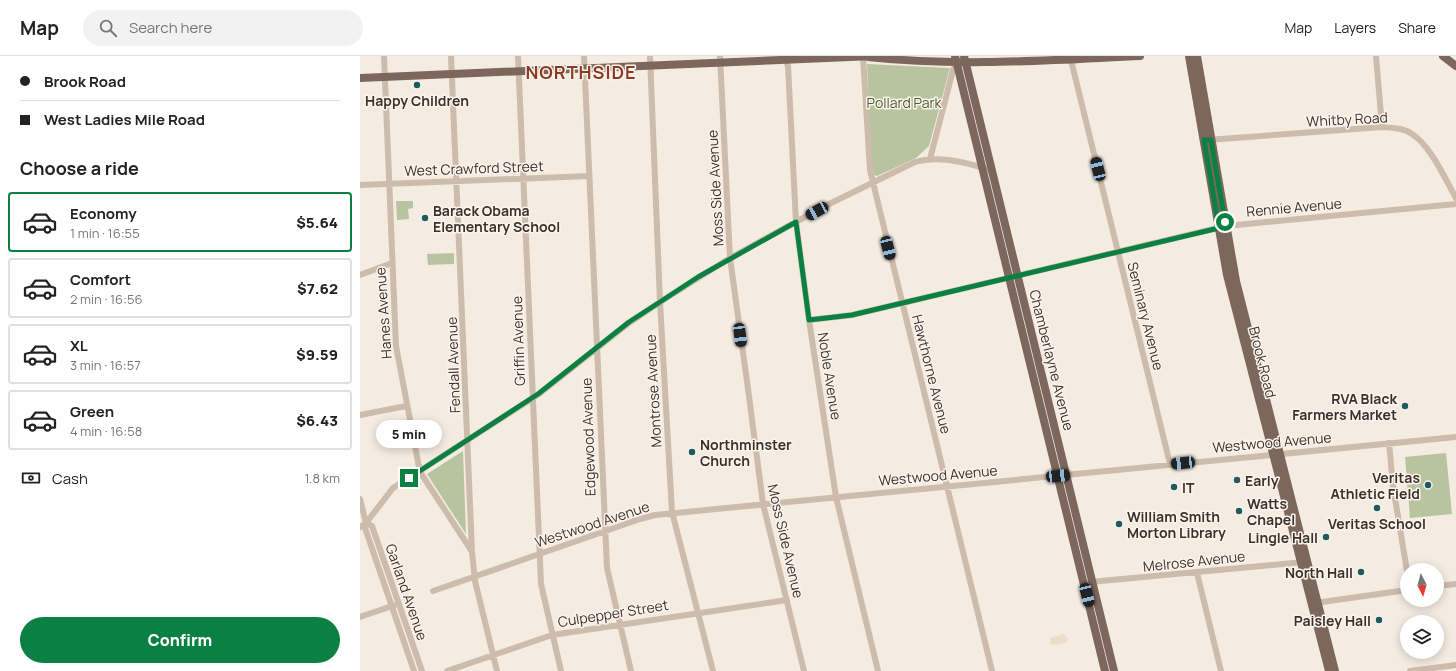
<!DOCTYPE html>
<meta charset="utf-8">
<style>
:root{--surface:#fff;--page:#f2f2f2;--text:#222;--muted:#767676;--line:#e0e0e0;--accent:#0b8043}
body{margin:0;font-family:Manrope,sans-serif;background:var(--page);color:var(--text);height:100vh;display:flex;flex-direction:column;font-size:15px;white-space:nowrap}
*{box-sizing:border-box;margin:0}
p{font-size:13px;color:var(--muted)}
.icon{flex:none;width:22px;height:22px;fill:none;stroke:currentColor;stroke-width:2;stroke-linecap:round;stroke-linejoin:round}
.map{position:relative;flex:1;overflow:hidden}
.drawer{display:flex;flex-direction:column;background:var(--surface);width:360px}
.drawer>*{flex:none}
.guide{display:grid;align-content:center;height:88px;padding:0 20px;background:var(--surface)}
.needle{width:26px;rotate:174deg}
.tools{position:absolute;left:1040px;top:507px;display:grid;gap:8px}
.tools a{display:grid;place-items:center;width:44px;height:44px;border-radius:50%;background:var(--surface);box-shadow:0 2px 10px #0003;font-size:20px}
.end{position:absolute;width:18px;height:18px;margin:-9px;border:5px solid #0b8043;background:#fff;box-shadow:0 0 0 2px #fff}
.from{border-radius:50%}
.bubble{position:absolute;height:28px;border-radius:14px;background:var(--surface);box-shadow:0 2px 10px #0003;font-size:13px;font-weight:800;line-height:28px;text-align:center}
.car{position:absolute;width:12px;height:24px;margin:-12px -6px;border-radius:5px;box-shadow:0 0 3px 1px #0007;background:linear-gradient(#222 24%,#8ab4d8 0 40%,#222 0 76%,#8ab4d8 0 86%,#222 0)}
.guide b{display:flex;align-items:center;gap:14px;height:38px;font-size:15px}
.guide b+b{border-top:1px solid var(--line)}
.guide i{width:10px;height:10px;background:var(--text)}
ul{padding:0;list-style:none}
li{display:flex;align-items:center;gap:12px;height:60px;margin:0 8px 6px;padding:0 12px;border:2px solid var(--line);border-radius:4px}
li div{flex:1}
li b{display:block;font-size:15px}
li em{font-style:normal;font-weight:800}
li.current{border-color:var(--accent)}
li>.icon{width:36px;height:36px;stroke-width:1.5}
h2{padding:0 20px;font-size:18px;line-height:48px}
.pay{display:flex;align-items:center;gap:10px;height:44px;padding:0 20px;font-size:15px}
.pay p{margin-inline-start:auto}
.button{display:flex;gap:8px;margin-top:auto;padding:8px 20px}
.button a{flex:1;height:46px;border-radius:24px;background:var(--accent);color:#fff;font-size:16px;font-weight:800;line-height:46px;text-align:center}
header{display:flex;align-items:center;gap:24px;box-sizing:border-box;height:56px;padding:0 20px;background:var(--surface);border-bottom:1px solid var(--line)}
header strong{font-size:19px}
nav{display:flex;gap:22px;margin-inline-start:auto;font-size:14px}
.search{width:280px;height:36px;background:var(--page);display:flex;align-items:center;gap:10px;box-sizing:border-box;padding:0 14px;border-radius:22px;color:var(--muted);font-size:15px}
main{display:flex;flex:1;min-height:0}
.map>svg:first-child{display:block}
.green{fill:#b8c4a0}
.plaza{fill:#ecdcc8}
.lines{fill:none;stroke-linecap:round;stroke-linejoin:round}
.minor{stroke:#cdbbac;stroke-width:6}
.major{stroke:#7d675c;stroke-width:8}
.route{stroke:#0b8043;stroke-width:5}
.poi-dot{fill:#1f5a5e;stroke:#fbf5ee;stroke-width:1.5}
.labels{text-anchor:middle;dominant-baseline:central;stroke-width:3;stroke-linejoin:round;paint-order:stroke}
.poi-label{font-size:14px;font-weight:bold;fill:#3b302b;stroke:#fbf5ee;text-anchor:start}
.park-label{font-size:14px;fill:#4a5a2e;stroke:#fbf5ee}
.street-label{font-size:14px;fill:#3b302b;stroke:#fbf5ee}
.district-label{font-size:18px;font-weight:bold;letter-spacing:1px;fill:#8c3b22;stroke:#fbf5ee}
</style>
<header>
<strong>Map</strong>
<div class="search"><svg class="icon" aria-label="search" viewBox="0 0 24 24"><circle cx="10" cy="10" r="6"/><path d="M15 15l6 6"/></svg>Search here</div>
<nav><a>Map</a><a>Layers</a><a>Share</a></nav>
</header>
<main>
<section class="drawer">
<div class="guide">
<b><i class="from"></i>Brook Road</b>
<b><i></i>West Ladies Mile Road</b>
</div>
<h2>Choose a ride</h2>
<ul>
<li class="current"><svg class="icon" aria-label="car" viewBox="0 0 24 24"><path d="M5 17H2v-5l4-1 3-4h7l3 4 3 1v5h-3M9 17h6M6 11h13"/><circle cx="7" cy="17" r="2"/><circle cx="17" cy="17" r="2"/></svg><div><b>Economy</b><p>1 min · 16:55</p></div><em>$5.64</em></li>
<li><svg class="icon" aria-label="car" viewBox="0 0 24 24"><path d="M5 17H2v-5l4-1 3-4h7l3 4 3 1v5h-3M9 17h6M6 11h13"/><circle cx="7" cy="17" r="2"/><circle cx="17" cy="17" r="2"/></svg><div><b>Comfort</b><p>2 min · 16:56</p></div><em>$7.62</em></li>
<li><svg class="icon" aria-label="car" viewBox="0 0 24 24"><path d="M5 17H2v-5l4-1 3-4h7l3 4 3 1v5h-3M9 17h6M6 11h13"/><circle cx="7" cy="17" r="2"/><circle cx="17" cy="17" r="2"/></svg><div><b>XL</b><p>3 min · 16:57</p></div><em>$9.59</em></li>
<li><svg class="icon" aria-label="car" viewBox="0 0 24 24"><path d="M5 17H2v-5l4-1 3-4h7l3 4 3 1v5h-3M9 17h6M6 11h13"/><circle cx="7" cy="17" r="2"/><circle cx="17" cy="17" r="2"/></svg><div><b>Green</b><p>4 min · 16:58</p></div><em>$6.43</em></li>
</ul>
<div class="pay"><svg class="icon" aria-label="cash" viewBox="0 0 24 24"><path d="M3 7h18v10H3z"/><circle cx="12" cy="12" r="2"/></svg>Cash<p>1.8 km</p></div>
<div class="button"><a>Confirm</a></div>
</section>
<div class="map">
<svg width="1096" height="615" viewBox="0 0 1096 615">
<rect width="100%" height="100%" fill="#f4ebe1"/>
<path class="green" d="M507 8 590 12 569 90 556 102 517 120 514 119 511 105Z
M36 145H53V152L48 153 49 163 37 164Z
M94 197V208L68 209 67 198Z
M103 395 106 478 67 418Z
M1086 397 1092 458 1050 462 1045 401Z"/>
<path class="plaza" d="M704 578 708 583 705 587 691 589 690 582Z"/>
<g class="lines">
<path class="minor" d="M24 0 36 290 59 411 62 419 111 494
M91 0 112 496 115 525 137 615
M158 0 181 528 201 615
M224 0 247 512 271 615
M290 0 300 246 312 456 353 615
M360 0 370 202 389 340 403 448 444 615
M503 0 510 114 632 615
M710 0 810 408
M1016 0 1022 71
M424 1 428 10 436 166 449 264 476 441 518 615
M847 84 1022 71C1033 72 1044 72 1052 78 1071 90 1085 123 1096 142
M570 103 593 14 597 7
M0 129 229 120
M0 219 32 207
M449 264 492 259 866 170 1096 148
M0 359 46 350
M1029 387 1033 430 1047 515
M0 443 6 467 5 472 54 615
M6 467 12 470 62 615
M0 471 6 467 33 432 179 338 269 267 300 246 370 202 467 149 555 106C578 99 610 107 632 115
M837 517 861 615
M730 526 944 506
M1077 530 1096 528
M73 535 280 463 295 459 1096 381
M955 547 1047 534
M0 561 35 549
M87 615 192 579 427 544
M1050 615 1096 609"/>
<path class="major" d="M595 0 745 615
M604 0 754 615
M829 0 867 219 969 615
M837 0 876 225 975 615
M1083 0 1096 10
M508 1C599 11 690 4 780 0
M0 22 514 0"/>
</g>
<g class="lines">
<path class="route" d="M49 422 178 338 269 266 300 246 338 221 436 166 449 264 492 259 859 172 844 84H851L865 166"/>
</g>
<g class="poi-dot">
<circle cx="57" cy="29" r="4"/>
<circle cx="65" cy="162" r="4"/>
<circle cx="1045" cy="350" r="4"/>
<circle cx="332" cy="396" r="4"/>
<circle cx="877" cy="424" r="4"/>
<circle cx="1068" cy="429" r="4"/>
<circle cx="814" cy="431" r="4"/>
<circle cx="1017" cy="452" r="4"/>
<circle cx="879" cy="455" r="4"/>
<circle cx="759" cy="468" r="4"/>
<circle cx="966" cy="481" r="4"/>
<circle cx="1001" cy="516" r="4"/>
<circle cx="1019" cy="564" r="4"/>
</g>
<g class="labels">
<g class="poi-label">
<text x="57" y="44" text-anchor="middle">Happy Children</text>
<text x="73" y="154">Barack Obama<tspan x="73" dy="16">Elementary School</tspan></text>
<text x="1037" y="342" text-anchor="end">RVA Black<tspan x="1037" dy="16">Farmers Market</tspan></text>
<text x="340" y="388">Northminster<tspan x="340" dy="16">Church</tspan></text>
<text x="1060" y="421" text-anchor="end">Veritas<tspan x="1060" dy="16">Athletic Field</tspan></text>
<text x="885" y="424">Early</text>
<text x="822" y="431">IT</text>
<text x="887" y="447">Watts<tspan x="887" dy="16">Chapel</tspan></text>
<text x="767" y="460">William Smith<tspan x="767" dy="16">Morton Library</tspan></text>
<text x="1017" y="467" text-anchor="middle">Veritas School</text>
<text x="958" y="481" text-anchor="end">Lingle Hall</text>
<text x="993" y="516" text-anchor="end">North Hall</text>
<text x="1011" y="564" text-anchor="end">Paisley Hall</text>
</g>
<g class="park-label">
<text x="544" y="46">Pollard Park</text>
</g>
<g class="street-label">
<text transform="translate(987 63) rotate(-3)">Whitby Road</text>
<text transform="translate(114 112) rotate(-2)">West Crawford Street</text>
<text transform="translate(355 132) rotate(-93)">Moss Side Avenue</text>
<text transform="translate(934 151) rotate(-5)">Rennie Avenue</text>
<text transform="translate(23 257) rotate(-94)">Hanes Avenue</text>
<text transform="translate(786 260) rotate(76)">Seminary Avenue</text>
<text transform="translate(158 285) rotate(-92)">Griffin Avenue</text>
<text transform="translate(692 304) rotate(76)">Chamberlayne Avenue</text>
<text transform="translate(903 306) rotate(76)">Brook Road</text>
<text transform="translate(93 309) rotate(-92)">Fendall Avenue</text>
<text transform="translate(572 318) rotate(76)">Hawthorne Avenue</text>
<text transform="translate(470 320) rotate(81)">Noble Avenue</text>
<text transform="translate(293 335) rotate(-93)">Montrose Avenue</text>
<text transform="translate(228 381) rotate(-92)">Edgewood Avenue</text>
<text transform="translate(912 386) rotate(-5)">Westwood Avenue</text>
<text transform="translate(578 419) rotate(-5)">Westwood Avenue</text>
<text transform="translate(232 468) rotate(-18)">Westwood Avenue</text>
<text transform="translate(426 485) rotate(77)">Moss Side Avenue</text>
<text transform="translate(834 505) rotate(-6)">Melrose Avenue</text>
<text transform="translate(47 536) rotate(71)">Garland Avenue</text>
<text transform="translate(253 557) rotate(-9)">Culpepper Street</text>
</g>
<g class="district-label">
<text x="221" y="16">NORTHSIDE</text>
</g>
</g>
</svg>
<div class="tools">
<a><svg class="needle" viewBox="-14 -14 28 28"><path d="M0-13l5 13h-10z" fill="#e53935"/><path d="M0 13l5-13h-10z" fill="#767676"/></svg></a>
<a><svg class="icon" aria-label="layers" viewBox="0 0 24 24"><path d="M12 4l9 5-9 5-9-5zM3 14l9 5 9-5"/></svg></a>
</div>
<i class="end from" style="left:865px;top:166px"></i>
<i class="end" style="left:49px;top:422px"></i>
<div class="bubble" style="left:16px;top:364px;width:66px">5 min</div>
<i class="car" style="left:738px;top:113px;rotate:346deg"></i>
<i class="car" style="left:457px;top:155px;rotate:241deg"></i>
<i class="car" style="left:528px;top:192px;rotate:166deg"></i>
<i class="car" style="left:380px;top:279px;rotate:173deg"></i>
<i class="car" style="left:823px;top:407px;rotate:264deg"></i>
<i class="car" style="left:698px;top:420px;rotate:84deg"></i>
<i class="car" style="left:727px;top:539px;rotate:166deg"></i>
</div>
</main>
